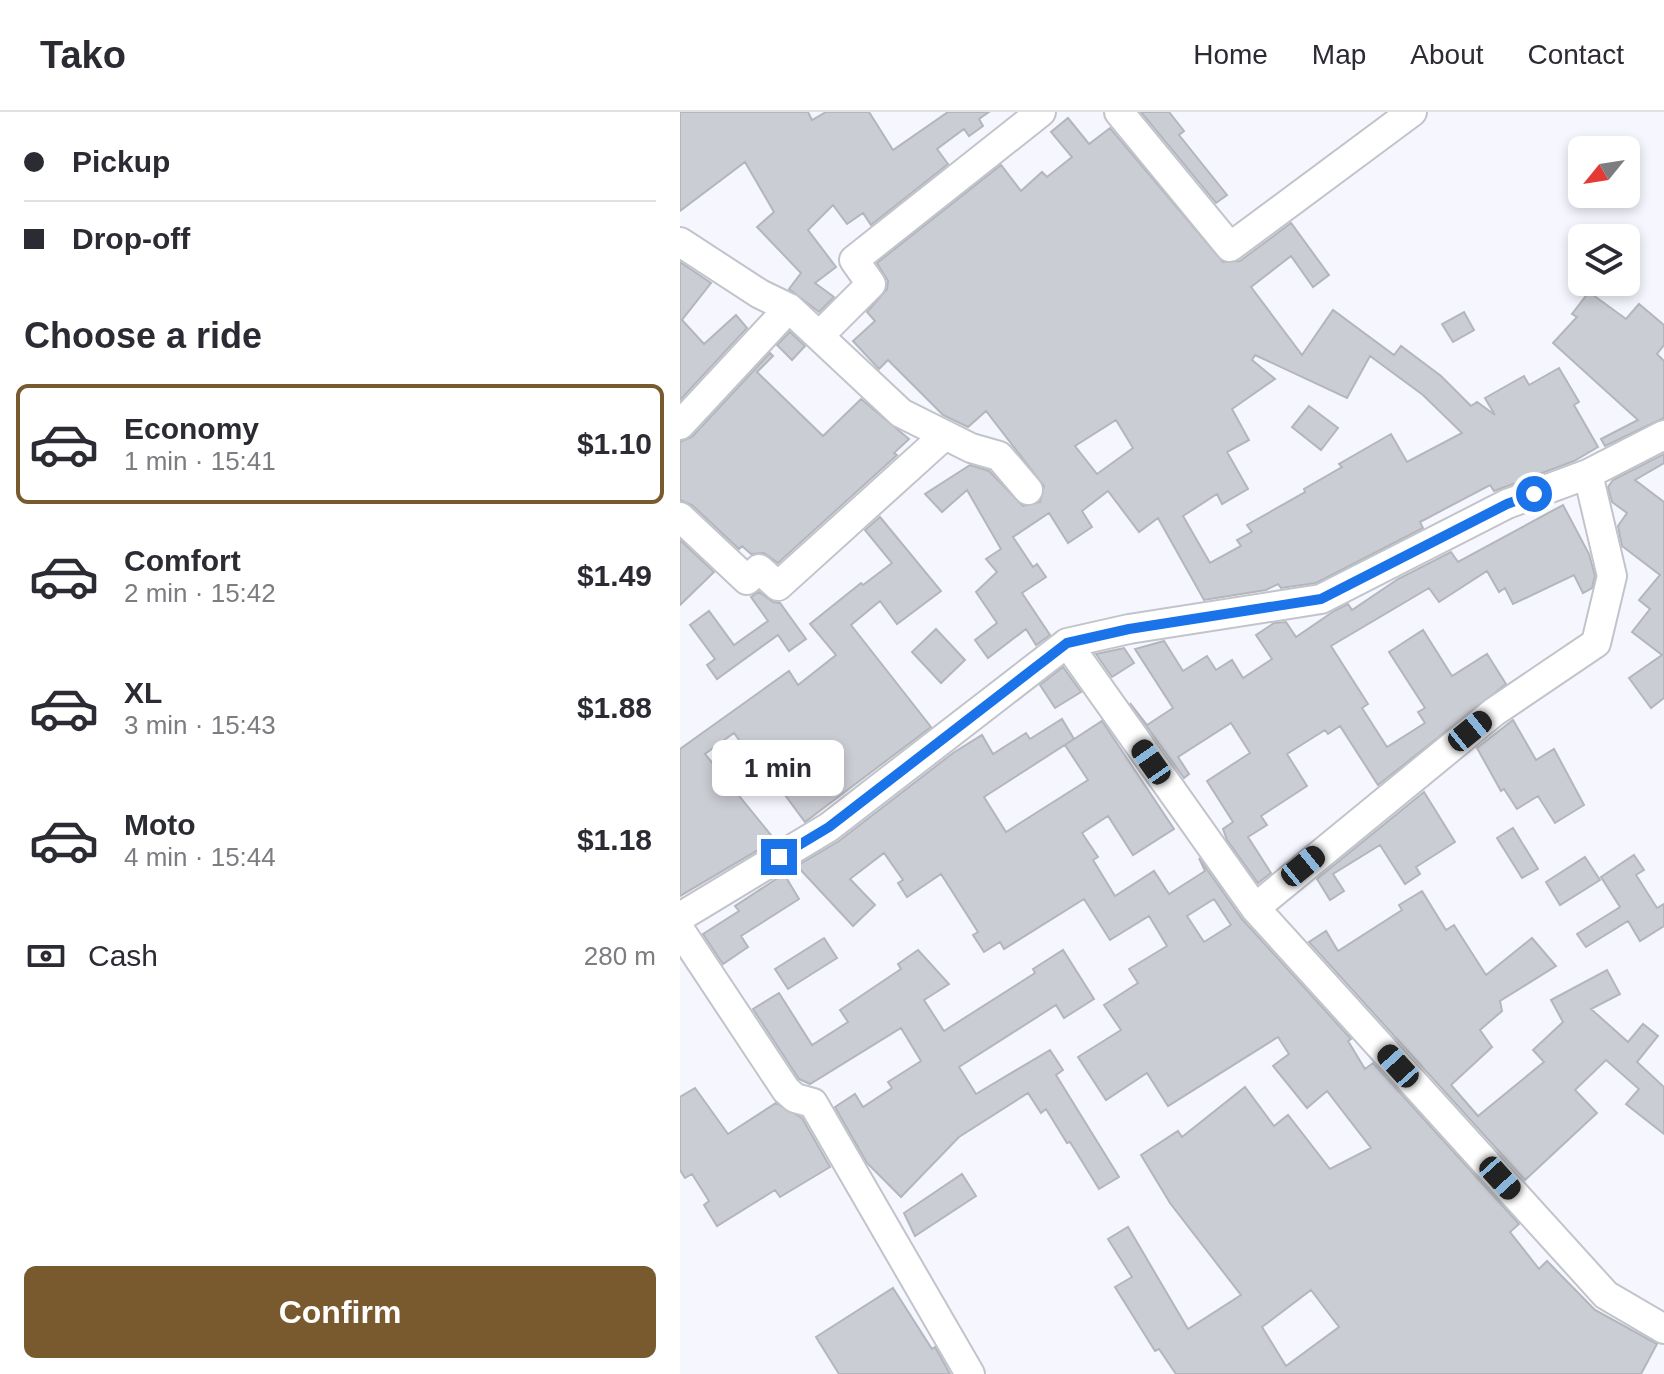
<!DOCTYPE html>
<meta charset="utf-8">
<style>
:root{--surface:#fff;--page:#f2f2f3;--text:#2b2b33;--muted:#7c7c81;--line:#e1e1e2;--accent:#795a2f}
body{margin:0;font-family:Helvetica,sans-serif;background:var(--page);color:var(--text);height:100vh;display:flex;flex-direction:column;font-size:30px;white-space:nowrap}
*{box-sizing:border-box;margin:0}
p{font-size:26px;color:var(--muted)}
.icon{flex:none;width:44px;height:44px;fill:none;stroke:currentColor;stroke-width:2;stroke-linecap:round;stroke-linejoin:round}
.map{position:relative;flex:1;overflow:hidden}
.panel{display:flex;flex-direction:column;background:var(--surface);width:680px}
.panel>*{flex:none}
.guide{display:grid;align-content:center;height:176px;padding:0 24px;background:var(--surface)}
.needle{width:52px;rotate:240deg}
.controls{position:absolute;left:888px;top:24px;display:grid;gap:16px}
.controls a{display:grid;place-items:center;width:72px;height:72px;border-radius:12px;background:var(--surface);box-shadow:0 4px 12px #0003;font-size:40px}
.end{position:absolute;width:36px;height:36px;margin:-18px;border:10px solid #1a73e8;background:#fff;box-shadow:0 0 0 4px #fff}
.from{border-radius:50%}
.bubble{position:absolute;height:56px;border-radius:12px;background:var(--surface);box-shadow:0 4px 12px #0003;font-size:26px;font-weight:700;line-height:56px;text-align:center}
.car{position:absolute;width:24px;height:48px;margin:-24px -12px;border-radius:10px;box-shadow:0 0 6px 2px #0007;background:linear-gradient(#222 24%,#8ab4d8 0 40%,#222 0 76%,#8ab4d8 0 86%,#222 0)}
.guide b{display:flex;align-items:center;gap:28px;height:76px;font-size:30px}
.guide b+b{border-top:2px solid var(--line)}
.guide i{width:20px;height:20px;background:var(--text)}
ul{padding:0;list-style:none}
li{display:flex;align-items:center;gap:24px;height:120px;margin:0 16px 12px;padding:0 8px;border:4px solid transparent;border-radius:12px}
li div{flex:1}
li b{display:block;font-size:30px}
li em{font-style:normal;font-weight:700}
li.active{border-color:var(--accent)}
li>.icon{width:72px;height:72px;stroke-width:1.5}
h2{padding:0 24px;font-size:36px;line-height:96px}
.pay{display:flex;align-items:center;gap:20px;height:88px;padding:0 24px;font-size:30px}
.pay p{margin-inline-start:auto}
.action{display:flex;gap:16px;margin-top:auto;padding:16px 24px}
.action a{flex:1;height:92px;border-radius:12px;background:var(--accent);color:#fff;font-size:32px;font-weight:700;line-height:92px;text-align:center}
header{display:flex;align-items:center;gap:48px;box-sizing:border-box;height:112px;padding:0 40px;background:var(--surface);border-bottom:2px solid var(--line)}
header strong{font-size:38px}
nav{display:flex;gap:44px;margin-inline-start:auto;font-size:28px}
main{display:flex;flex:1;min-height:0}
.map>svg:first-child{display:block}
.building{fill:#cbcdd4;stroke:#b4b6bd;stroke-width:2;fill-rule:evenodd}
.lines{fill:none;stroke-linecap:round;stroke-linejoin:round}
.minor-casing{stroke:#c2c4cb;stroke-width:32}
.minor{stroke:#fff;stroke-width:28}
.route{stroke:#1a73e8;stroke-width:10}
</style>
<header>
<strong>Tako</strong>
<nav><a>Home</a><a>Map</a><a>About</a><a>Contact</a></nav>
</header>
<main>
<section class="panel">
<div class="guide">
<b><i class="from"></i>Pickup</b>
<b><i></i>Drop-off</b>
</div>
<h2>Choose a ride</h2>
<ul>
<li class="active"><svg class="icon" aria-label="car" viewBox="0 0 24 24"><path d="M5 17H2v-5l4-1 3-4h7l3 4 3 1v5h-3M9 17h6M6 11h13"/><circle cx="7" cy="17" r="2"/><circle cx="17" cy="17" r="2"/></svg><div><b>Economy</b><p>1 min · 15:41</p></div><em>$1.10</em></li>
<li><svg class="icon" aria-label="car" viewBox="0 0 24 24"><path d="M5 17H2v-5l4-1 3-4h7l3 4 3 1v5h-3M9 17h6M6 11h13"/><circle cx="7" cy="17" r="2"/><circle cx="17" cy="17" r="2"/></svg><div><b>Comfort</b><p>2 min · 15:42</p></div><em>$1.49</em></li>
<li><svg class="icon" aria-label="car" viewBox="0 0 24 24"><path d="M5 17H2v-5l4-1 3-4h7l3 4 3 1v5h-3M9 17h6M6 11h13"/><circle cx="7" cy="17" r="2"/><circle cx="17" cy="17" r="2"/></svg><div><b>XL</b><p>3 min · 15:43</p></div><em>$1.88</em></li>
<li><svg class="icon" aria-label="car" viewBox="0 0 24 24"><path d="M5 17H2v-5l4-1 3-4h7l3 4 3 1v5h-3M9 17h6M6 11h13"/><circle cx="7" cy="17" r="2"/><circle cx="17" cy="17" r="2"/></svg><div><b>Moto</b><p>4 min · 15:44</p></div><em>$1.18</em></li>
</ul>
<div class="pay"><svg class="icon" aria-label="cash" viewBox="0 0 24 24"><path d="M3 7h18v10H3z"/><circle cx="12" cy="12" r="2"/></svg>Cash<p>280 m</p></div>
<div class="action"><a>Confirm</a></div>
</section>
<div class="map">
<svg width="984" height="1262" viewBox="0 0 984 1262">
<rect width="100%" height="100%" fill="#f5f6fe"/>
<path class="building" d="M0 0H128L132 8 146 0H189L213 38 268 0H309L299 7 303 14 289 24 284 17 257 37 268 52 191 113 183 101 167 112 153 93 128 118 156 155 135 171 154 185 139 200 109 177 121 161 77 115 94 100 65 50 0 99Z
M461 0H489L504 19 499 23 547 83 536 91Z
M388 6 409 32 430 16 543 150 560 149 611 111 649 163 633 175 611 144 571 175 622 243 653 198 714 243 721 234 761 264 791 294 797 290 815 303 805 286 844 264 849 273 879 256 899 290 894 293 918 335 894 349 814 379 810 373 740 410 743 416 636 471 601 476 598 472 586 478 524 488 478 406 459 420 428 379 402 399 412 415 388 431 369 401 333 425 353 455 357 452 366 465 342 481 370 523 356 533 346 517 308 546 295 528 317 511 296 480 317 460 306 447 321 437 287 378 262 400 245 382 290 353 309 359 343 394 360 390 364 374 306 299 288 315 263 303 208 248 199 257 173 229 195 209 187 200 207 177 208 169 197 151 321 53 341 79 362 60 367 65 392 45 371 20ZM575 243 667 286 690 244 743 283 782 321 727 350 711 322 659 352 662 355 624 377 625 380 567 413 572 420 557 428 561 434 530 451 503 404 537 382 542 392 568 377 547 340 569 328 552 297 595 267 572 248ZM436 308 453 336 417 362 395 334Z
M0 150 31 171 2 208 24 232 56 203 67 216 0 288Z
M909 180 946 207 959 192 984 213V233L977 242 984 249V306L925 334 921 327 958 308 873 231 897 205 892 202Z
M784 200 794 218 773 230 762 212Z
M110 220 125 234 112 248 97 233Z
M90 241 93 244 77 260 143 324 181 287 229 327 214 341 217 343 98 451 84 441 71 442 62 434 59 437 12 393 0 388V330L12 325Z
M629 294 658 316 641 338 612 315Z
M984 342V351L955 368 984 390V586L971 596 949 566 982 543 952 520 970 497 959 488 980 463 942 434 938 414 947 401 932 390 928 375 933 368Z
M883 393 909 442 915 464 912 476 903 481 894 463 833 492 825 476 819 480 807 459 759 490 749 476 651 534 688 592 682 596 707 635 745 611 738 600 745 596 709 540 743 518 772 564 807 542 826 572 698 673 660 614 648 622 645 618 607 642 627 674 581 704 587 713 568 725 591 761 578 771 547 728 543 717 553 710 527 669 570 641 551 611 498 645 509 662 504 666 450 591 467 613 493 596 455 537 484 529 503 559 527 544 536 558 552 548 563 566 592 547 576 523 594 511 606 510 616 525 654 499 668 492 672 498 718 467 771 440 778 450Z
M200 405 261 479 217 512 200 489 171 513 251 615 125 710 99 675 95 678 54 621 25 642 95 728 0 784V637L109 559 118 573 156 543 130 512 181 471 183 473 212 451 185 418Z
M0 428 34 460 0 493Z
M79 480 93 490 100 491 126 527 109 539 98 523 37 567 27 553 35 547 10 513 29 499 54 533 88 509 71 485Z
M256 517 285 548 261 571 232 540Z
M444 536 454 551 432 565 416 542Z
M383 555 401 580 375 596 360 573Z
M382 607 394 627 304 685 326 720 408 668 385 633 422 609 494 717 453 743 428 704 402 721 418 745 413 748 435 784 474 759 489 782 525 759 519 746 562 807 671 927 668 929 685 957 693 951 839 1112 830 1120 859 1157 867 1149 915 1198 977 1232 961 1262H496L479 1237 475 1239 435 1175 452 1165 428 1127 448 1115 508 1217 561 1183 490 1091 461 1043 498 1019 502 1025 565 975 594 1014 608 1003 650 1057 691 1036 647 979 627 996 593 954 609 942 598 925 488 994 467 961 426 988 398 945 441 918 424 893 458 871 449 857 487 834 469 804 430 828 404 787 324 837 320 830 304 840 293 823 298 820 261 762 227 785 218 771 223 768 204 741 170 767 195 793 173 814 117 754 159 729 273 641 302 623 313 642 346 621 350 627ZM534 787 551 813 524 830 507 804ZM631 1178 659 1215 606 1254 582 1215Z
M833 608 856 648 874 637 904 693 875 711 858 684 837 697 824 677 821 679 797 636Z
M744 680 775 730 736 755 740 762 725 772 700 733 653 762 664 779 650 788 637 767Z
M833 716 858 757 842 766 817 726Z
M954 743 964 758 956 763 977 796 984 792V814L960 829 948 809 906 835 897 822 940 795 921 765Z
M905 745 920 768 880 793 866 770Z
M104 762 119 787 61 824 68 835 43 852 23 822 59 799 55 794Z
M742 779 766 818 774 813 806 863 852 826 876 854 820 889 822 899 800 918 812 935 771 973 798 1004 864 950 853 938 883 910 871 888 927 858 940 882 911 897 948 930 963 912 978 924 957 950 984 975V1022L946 992 959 977 926 948 895 978 917 1001 845 1068 629 830 646 819 658 839 722 798 719 793Z
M144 826 157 846 108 877 95 857Z
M238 838 269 872 244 888 264 919 355 861 353 857 383 838 414 887 384 906 376 893 279 955 296 982 370 938 383 958 376 963 439 1065 419 1077 390 1030 387 1031 366 997 361 1001 348 981 279 1025 221 1085 187 1051 155 995 175 982 183 995 212 976 208 970 241 949 221 916 130 972 119 967 73 897 99 881 132 933 168 910 160 898 221 857 218 852Z
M15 976 48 1022 96 991 122 1006 150 1055 100 1085 95 1078 37 1114 24 1093 29 1089 12 1062 5 1066 0 1058V985Z
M282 1062 296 1084 235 1124 224 1101Z
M213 1176 252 1237 255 1235 270 1262H159L136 1225Z"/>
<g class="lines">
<defs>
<path id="minor" d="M439 0 550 135 732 0
M0 130 80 182 109 196
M139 224 191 172 174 148 361 0
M0 313 109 196 221 301 291 336 319 344 348 378
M0 405 67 468 79 457 98 474 265 323
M387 531 575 796 926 1183 984 1217
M575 796 814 600 916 531 932 464 908 362
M0 805 149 715 387 531 449 517 641 487 827 392 908 362 984 323
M0 818 106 978 115 986 133 991 290 1262"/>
</defs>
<use href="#minor" class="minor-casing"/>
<use href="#minor" class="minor"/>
</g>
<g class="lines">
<path class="route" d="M99 745 149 715 387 531 449 517 641 487 827 392 854 382"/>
</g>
</svg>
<div class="controls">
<a><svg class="needle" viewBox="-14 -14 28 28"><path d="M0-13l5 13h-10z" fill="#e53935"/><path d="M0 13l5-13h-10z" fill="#7c7c81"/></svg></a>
<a><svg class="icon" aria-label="layers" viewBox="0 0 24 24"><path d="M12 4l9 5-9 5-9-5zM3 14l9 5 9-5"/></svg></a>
</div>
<i class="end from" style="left:854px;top:382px"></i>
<i class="end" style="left:99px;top:745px"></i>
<div class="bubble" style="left:32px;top:628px;width:132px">1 min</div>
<i class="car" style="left:790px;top:619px;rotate:51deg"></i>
<i class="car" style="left:471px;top:650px;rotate:325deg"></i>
<i class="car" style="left:623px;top:754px;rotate:51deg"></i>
<i class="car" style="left:718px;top:954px;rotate:318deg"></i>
<i class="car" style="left:820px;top:1066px;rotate:138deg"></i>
</div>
</main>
